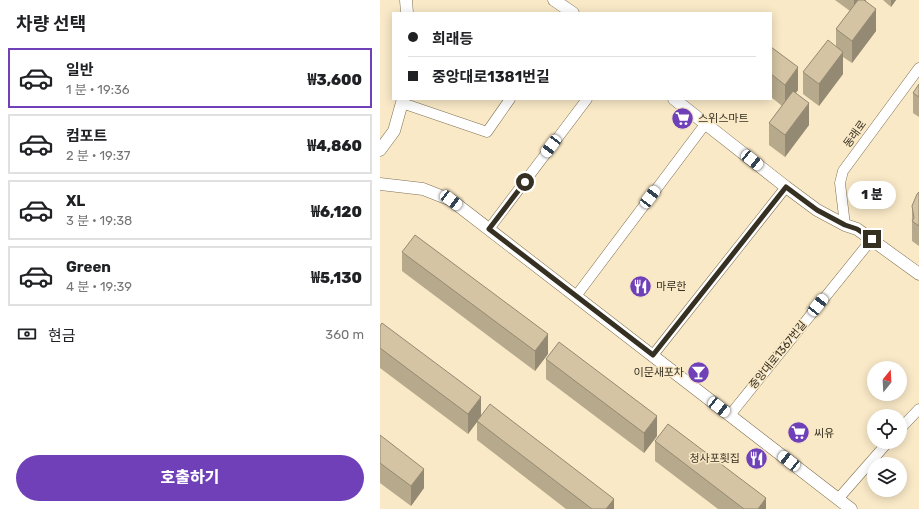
<!DOCTYPE html>
<html lang="ko">
<meta charset="utf-8">
<style>
:root{--surface:#fff;--page:#f6f6f6;--text:#202124;--muted:#757577;--line:#e0e0e0;--accent:#6f40b8}
body{margin:0;font-family:Rubik,"Noto Sans KR",sans-serif;background:var(--page);color:var(--text);height:100vh;display:flex;flex-direction:column;font-size:15px;white-space:nowrap}
*{box-sizing:border-box;margin:0}
p{font-size:13px;color:var(--muted)}
.icon{flex:none;width:22px;height:22px;fill:none;stroke:currentColor;stroke-width:2;stroke-linecap:round;stroke-linejoin:round}
.map{position:relative;flex:1;overflow:hidden}
.panel{display:flex;flex-direction:column;background:var(--surface);width:380px}
.panel>*{flex:none}
.guide{position:absolute;left:12px;top:12px;width:380px;height:88px;border-radius:0px;box-shadow:0 2px 10px #0003;display:grid;align-content:center;height:88px;padding:0 16px;background:var(--surface)}
.needle{width:26px;rotate:18deg}
.tools{position:absolute;left:487px;top:361px;display:grid;gap:8px}
.tools a{display:grid;place-items:center;width:40px;height:40px;border-radius:50%;background:var(--surface);box-shadow:0 2px 10px #0003;font-size:20px}
.end{position:absolute;width:18px;height:18px;margin:-9px;border:5px solid #363022;background:#fff;box-shadow:0 0 0 2px #fff}
.from{border-radius:50%}
.bubble{position:absolute;height:28px;border-radius:14px;background:var(--surface);box-shadow:0 2px 10px #0003;font-size:13px;font-weight:800;line-height:28px;text-align:center}
.car{position:absolute;width:12px;height:24px;margin:-12px -6px;border-radius:5px;box-shadow:0 0 3px 1px #0007;background:linear-gradient(#fff 24%,#345 0 40%,#fff 0 76%,#345 0 86%,#fff 0)}
.guide b{display:flex;align-items:center;gap:14px;height:38px;font-size:15px}
.guide b+b{border-top:1px solid var(--line)}
.guide i{width:10px;height:10px;background:var(--text)}
ul{padding:0;list-style:none}
li{display:flex;align-items:center;gap:12px;height:60px;margin:0 8px 6px;padding:0 8px;border:2px solid var(--line);border-radius:0px}
li div{flex:1}
li b{display:block;font-size:15px}
li em{font-style:normal;font-weight:800}
li.active{border-color:var(--accent)}
li>.icon{width:36px;height:36px;stroke-width:1.5}
h2{padding:0 16px;font-size:18px;line-height:48px}
.pay{display:flex;align-items:center;gap:10px;height:44px;padding:0 16px;font-size:15px}
.pay p{margin-inline-start:auto}
.action{display:flex;gap:8px;margin-top:auto;padding:8px 16px}
.action a{flex:1;height:46px;border-radius:24px;background:var(--accent);color:#fff;font-size:16px;font-weight:800;line-height:46px;text-align:center}
main{display:flex;flex:1;min-height:0}
.map>svg:first-child{display:block}
.lines{fill:none;stroke-linecap:round;stroke-linejoin:round}
.minor-casing{stroke:#807152;stroke-width:11}
.tertiary-casing{stroke:#807152;stroke-width:13}
.minor{stroke:#fff;stroke-width:10}
.tertiary{stroke:#fff;stroke-width:12}
.wall{fill:#b6a98c}
.shaded-wall{fill:#948972}
.building{fill:#d4c4a3;stroke:#948972}
.route{stroke:#363022;stroke-width:5}
.labels{text-anchor:middle;dominant-baseline:central;stroke-width:3;stroke-linejoin:round;paint-order:stroke}
.poi-label{font-size:11px;fill:#363022;stroke:#f9e9c7;text-anchor:start}
.street-label{font-size:11px;fill:#363022;stroke:#f9e9c7}
</style>
<main>
<section class="panel">
<h2>차량 선택</h2>
<ul>
<li class="active"><svg class="icon" aria-label="car" viewBox="0 0 24 24"><path d="M5 17H2v-5l4-1 3-4h7l3 4 3 1v5h-3M9 17h6M6 11h13"/><circle cx="7" cy="17" r="2"/><circle cx="17" cy="17" r="2"/></svg><div><b>일반</b><p>1 분 · 19:36</p></div><em>₩3,600</em></li>
<li><svg class="icon" aria-label="car" viewBox="0 0 24 24"><path d="M5 17H2v-5l4-1 3-4h7l3 4 3 1v5h-3M9 17h6M6 11h13"/><circle cx="7" cy="17" r="2"/><circle cx="17" cy="17" r="2"/></svg><div><b>컴포트</b><p>2 분 · 19:37</p></div><em>₩4,860</em></li>
<li><svg class="icon" aria-label="car" viewBox="0 0 24 24"><path d="M5 17H2v-5l4-1 3-4h7l3 4 3 1v5h-3M9 17h6M6 11h13"/><circle cx="7" cy="17" r="2"/><circle cx="17" cy="17" r="2"/></svg><div><b>XL</b><p>3 분 · 19:38</p></div><em>₩6,120</em></li>
<li><svg class="icon" aria-label="car" viewBox="0 0 24 24"><path d="M5 17H2v-5l4-1 3-4h7l3 4 3 1v5h-3M9 17h6M6 11h13"/><circle cx="7" cy="17" r="2"/><circle cx="17" cy="17" r="2"/></svg><div><b>Green</b><p>4 분 · 19:39</p></div><em>₩5,130</em></li>
</ul>
<div class="pay"><svg class="icon" aria-label="cash" viewBox="0 0 24 24"><path d="M3 7h18v10H3z"/><circle cx="12" cy="12" r="2"/></svg>현금<p>360 m</p></div>
<div class="action"><a>호출하기</a></div>
</section>
<div class="map">
<svg width="539" height="509" viewBox="0 0 539 509">
<rect width="100%" height="100%" fill="#f9e9c7"/>
<g class="lines">
<defs>
<path id="minor" d="M22 103 107 132 130 99
M465 225 460 183 463 171 539 68
M109 229 207 99
M196 296 326 123
M273 355 406 187
M350 415 492 239
M520 429 539 409
M458 499 508 442"/>
<path id="tertiary" d="M26 0 27 13
M174 0 193 13
M294 99 406 187 437 210 465 225 477 229 539 274
M0 150 14 131 23 99
M0 184 43 189 71 200 471 509"/>
</defs>
<use href="#minor" class="minor-casing"/>
<use href="#tertiary" class="tertiary-casing"/>
<use href="#minor" class="minor"/>
<use href="#tertiary" class="tertiary"/>
</g>
<path class="wall" d="M455 0H486V1L496 31 472 63 463 57V74L439 106 423 94V72L456 46V29L470 11Z
M503 0H516L511 7Z
M391 47 418 90 416 93 429 125 405 157 389 145V123L402 106 391 97Z
M539 84V117L533 113V93Z
M539 192V246L532 241V206Z
M22 252 168 354 155 371 22 271Z
M0 326 101 416 234 509H186L97 440V422L88 434 0 368Z
M166 359 277 436 264 453 166 379Z
M0 435 44 488 31 506 0 483Z
M275 441 386 509H338L275 461Z"/>
<path class="shaded-wall" d="M474 0H486L474 15Z
M511 0H516L511 7Z
M496 9V31L472 63V41Z
M463 52V74L439 106V84Z
M418 67V90L405 107V85Z
M429 103V125L405 157V135Z
M168 334V354L155 371V351Z
M101 397V417L97 421V422L88 434V414Z
M277 416V436L264 453V433Z
M44 469V488L31 506V486Z
M386 498V509H378Z
M234 499V509H226Z"/>
<path class="building" d="M478 0H484L496 9 472 41 456 29Z
M448 40 463 52 439 84 423 72Z
M391 47 418 67 405 85 391 74Z
M539 84V97L533 93Z
M413 91 429 103 405 135 389 123Z
M539 192V226L532 221 534 218 532 206 537 194Z
M35 235 168 334 155 351 22 252Z
M2 323 101 397 88 414 0 348V326Z
M179 342 277 416 264 433 166 359Z
M110 404 234 499 226 509H212L97 421Z
M288 424 386 498 378 509H364L275 441Z
M0 435 44 469 31 486 0 463Z"/>
<g class="lines">
<path class="route" d="M145 182 109 229 273 355 406 187 437 210 465 225 477 229 492 239"/>
</g>
<defs>
<symbol id="supermarket-disc" viewBox="-11 -11 22 22"><circle r="9.5" fill="#6f40b8" stroke="#f9e9c7"/><path d="M-6-5.5h2.5l.6 2H6L4.5 2H-2.5L-4.4-4H-6ZM-1.5 3.2a1.3 1.3 0 1 0 .1 0ZM3 3.2a1.3 1.3 0 1 0 .1 0Z" fill="#fff"/></symbol>
<symbol id="restaurant-disc" viewBox="-11 -11 22 22"><circle r="9.5" fill="#6f40b8" stroke="#f9e9c7"/><path d="M-5-6h1v4h1v-4h1v4h1v-4h1v5L-1.5 .5V6h-2V.5L-5-1ZM5-6V6H3V1.5H1.5Q1.5-4 5-6Z" fill="#fff"/></symbol>
<symbol id="bar-disc" viewBox="-11 -11 22 22"><circle r="9.5" fill="#6f40b8" stroke="#f9e9c7"/><path d="M-6-5H6L.8 .8V4.5H3.5V6h-7V4.5H-.8V.8Z" fill="#fff"/></symbol>
</defs>
<g fill-rule="evenodd">
<use href="#supermarket-disc" x="290" y="106" width="25" height="25"/>
<use href="#restaurant-disc" x="248" y="274" width="25" height="25"/>
<use href="#bar-disc" x="306" y="360" width="25" height="25"/>
<use href="#supermarket-disc" x="406" y="420" width="25" height="25"/>
<use href="#restaurant-disc" x="364" y="446" width="25" height="25"/>
</g>
<g class="labels">
<g class="poi-label">
<text x="318" y="118">스위스마트</text>
<text x="276" y="286">마루한</text>
<text x="304" y="372" text-anchor="end">이문새포차</text>
<text x="434" y="433">씨유</text>
<text x="360" y="458" text-anchor="end">청사포횟집</text>
</g>
<g class="street-label">
<text transform="translate(475 134) rotate(-54)">동래로</text>
<text transform="translate(398 355) rotate(-51)">중앙대로1367번길</text>
</g>
</g>
</svg>
<div class="tools">
<a><svg class="needle" viewBox="-14 -14 28 28"><path d="M0-13l5 13h-10z" fill="#e53935"/><path d="M0 13l5-13h-10z" fill="#757577"/></svg></a>
<a><svg class="icon" aria-label="locate" viewBox="0 0 24 24"><circle cx="12" cy="12" r="6"/><path d="M12 2v4M12 18v4M2 12h4M18 12h4"/></svg></a>
<a><svg class="icon" aria-label="layers" viewBox="0 0 24 24"><path d="M12 4l9 5-9 5-9-5zM3 14l9 5 9-5"/></svg></a>
</div>
<i class="end from" style="left:145px;top:182px"></i>
<i class="end" style="left:492px;top:239px"></i>
<div class="bubble" style="left:468px;top:181px;width:48px">1 분</div>
<i class="car" style="left:171px;top:146px;rotate:217deg"></i>
<i class="car" style="left:372px;top:160px;rotate:129deg"></i>
<i class="car" style="left:270px;top:197px;rotate:37deg"></i>
<i class="car" style="left:71px;top:200px;rotate:127deg"></i>
<i class="car" style="left:438px;top:305px;rotate:38deg"></i>
<i class="car" style="left:339px;top:407px;rotate:128deg"></i>
<i class="car" style="left:409px;top:461px;rotate:308deg"></i>
<div class="guide">
<b><i class="from"></i>희래등</b>
<b><i></i>중앙대로1381번길</b>
</div>
</div>
</main>
